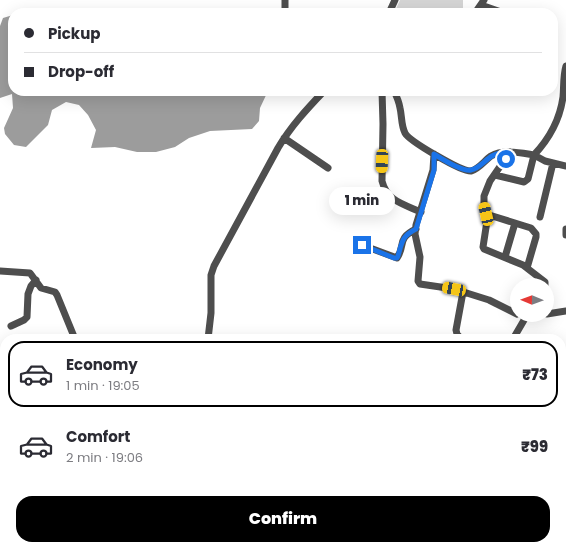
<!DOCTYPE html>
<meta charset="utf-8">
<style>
:root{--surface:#fff;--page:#f2f2f3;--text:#2b2b33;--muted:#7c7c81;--line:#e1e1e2;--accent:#000}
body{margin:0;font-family:Poppins,sans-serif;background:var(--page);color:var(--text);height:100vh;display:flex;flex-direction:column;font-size:15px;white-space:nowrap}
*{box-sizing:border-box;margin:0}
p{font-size:13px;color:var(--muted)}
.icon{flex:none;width:22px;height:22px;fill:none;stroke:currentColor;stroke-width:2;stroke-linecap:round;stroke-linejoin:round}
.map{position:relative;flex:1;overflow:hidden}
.sheet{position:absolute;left:0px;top:334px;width:566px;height:216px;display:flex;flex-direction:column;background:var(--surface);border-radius:16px 16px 0 0;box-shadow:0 4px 16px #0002}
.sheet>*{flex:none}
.top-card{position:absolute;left:8px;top:8px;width:550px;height:88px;border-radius:16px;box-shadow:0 4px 16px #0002;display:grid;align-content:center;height:88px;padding:0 16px;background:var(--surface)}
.needle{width:26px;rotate:271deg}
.tools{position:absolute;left:510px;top:278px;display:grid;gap:8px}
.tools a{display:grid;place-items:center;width:44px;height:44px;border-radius:50%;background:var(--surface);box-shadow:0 4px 16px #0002;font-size:20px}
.end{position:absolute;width:18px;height:18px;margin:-9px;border:5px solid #1a73e8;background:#fff;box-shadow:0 0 0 2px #fff}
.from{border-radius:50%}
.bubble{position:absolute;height:28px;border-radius:14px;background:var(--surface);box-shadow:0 4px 16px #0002;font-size:13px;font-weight:800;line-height:28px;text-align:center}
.car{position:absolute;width:12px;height:24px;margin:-12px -6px;border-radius:5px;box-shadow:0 0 3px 1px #0007;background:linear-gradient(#f5c518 24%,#345 0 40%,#f5c518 0 76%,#345 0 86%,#f5c518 0)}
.top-card b{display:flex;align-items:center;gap:14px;height:38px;font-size:15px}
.top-card b+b{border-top:1px solid var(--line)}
.top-card i{width:10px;height:10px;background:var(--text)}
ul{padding:7px 0 0;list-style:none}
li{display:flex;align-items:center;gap:12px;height:66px;margin:0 8px 6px;padding:0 8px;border:2px solid transparent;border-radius:16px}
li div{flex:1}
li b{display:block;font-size:15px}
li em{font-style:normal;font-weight:800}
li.selected{border-color:var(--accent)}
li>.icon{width:36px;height:36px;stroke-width:1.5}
.cta{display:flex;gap:8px;margin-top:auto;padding:8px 16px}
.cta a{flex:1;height:46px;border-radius:16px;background:var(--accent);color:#fff;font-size:16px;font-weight:800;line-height:46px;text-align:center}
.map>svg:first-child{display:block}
.green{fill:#d5d5d5}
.water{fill:#9c9c9c}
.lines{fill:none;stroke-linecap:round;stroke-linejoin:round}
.minor{stroke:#4e4e4e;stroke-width:7}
.route{stroke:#1a73e8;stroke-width:5}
</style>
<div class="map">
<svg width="566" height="550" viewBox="0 0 566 550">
<rect width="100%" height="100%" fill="#fff"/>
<path class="green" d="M400 0H463V10L459 13H394Z"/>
<path class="water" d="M13 15V91H268L260 108 259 121 252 129 210 131 189 138 175 147 156 152H137L115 147 91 148 96 130 88 115 79 105 66 102 52 110 48 125 26 147 14 145 5 134 4 128 13 108 12 94 0 98V26L3 18Z"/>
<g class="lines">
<path class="minor" d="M285 0V13
M481 5 504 13
M389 13 395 0
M475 13 484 0
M382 91 383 124 382 181C387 201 403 204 421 212
M394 91C397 97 399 102 400 108 402 116 401 125 405 133 409 141 462 172 471 171 479 169 485 160 491 156 503 149 521 153 534 155 549 139 560 119 563 97 564 87 563 76 566 66
M284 138 328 168
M510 152 490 181 484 196V205L487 221 483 247 484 249 523 265 545 282V285
M434 154 433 170 416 225 415 234 420 257 418 281 420 284 454 289 489 300 517 314
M495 175 524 182 528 179 534 155 545 161 566 166
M486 214 531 228 536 234V237L527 268
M540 217 553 163
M566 229V235
M362 245 397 258C406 245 396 239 416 229
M505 257 515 223
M0 271 30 273 41 288 55 292 57 295 75 339
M547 314 566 311
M522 315H535
M11 326 24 320 27 317 28 294 31 286 36 280
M208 339 211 313V275L214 266 278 148C291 126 307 109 324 91
M461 339 457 334 456 330 463 292
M513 339 527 315
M561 397H566
M0 508 5 511
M12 545 14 550
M156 545V550
M264 545V550"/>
</g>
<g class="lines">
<path class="route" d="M362 245 394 258H397L398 256C402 242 402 236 416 229L434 170V154C442 159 462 172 471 170 479 169 485 160 492 156 497 153 504 152 510 152L506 159"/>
</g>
</svg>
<div class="tools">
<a><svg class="needle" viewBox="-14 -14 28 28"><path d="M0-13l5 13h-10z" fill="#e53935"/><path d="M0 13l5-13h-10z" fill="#7c7c81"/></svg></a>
</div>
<i class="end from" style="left:506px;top:159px"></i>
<i class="end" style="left:362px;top:245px"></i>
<div class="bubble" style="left:329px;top:187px;width:66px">1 min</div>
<i class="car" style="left:382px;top:161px;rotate:182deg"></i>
<i class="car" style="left:486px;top:214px;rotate:347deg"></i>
<i class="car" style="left:454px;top:289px;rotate:281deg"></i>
<div class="top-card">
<b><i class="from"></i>Pickup</b>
<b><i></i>Drop-off</b>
</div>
<section class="sheet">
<ul>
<li class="selected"><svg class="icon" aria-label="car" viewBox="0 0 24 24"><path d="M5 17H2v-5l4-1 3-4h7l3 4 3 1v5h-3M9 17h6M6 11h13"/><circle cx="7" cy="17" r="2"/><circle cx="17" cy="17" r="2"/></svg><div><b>Economy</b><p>1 min · 19:05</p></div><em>₹73</em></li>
<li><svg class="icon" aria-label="car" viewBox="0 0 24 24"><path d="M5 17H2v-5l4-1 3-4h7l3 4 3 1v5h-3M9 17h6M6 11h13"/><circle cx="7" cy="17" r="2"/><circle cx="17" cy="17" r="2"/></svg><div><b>Comfort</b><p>2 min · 19:06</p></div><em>₹99</em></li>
</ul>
<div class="cta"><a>Confirm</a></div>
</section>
</div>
